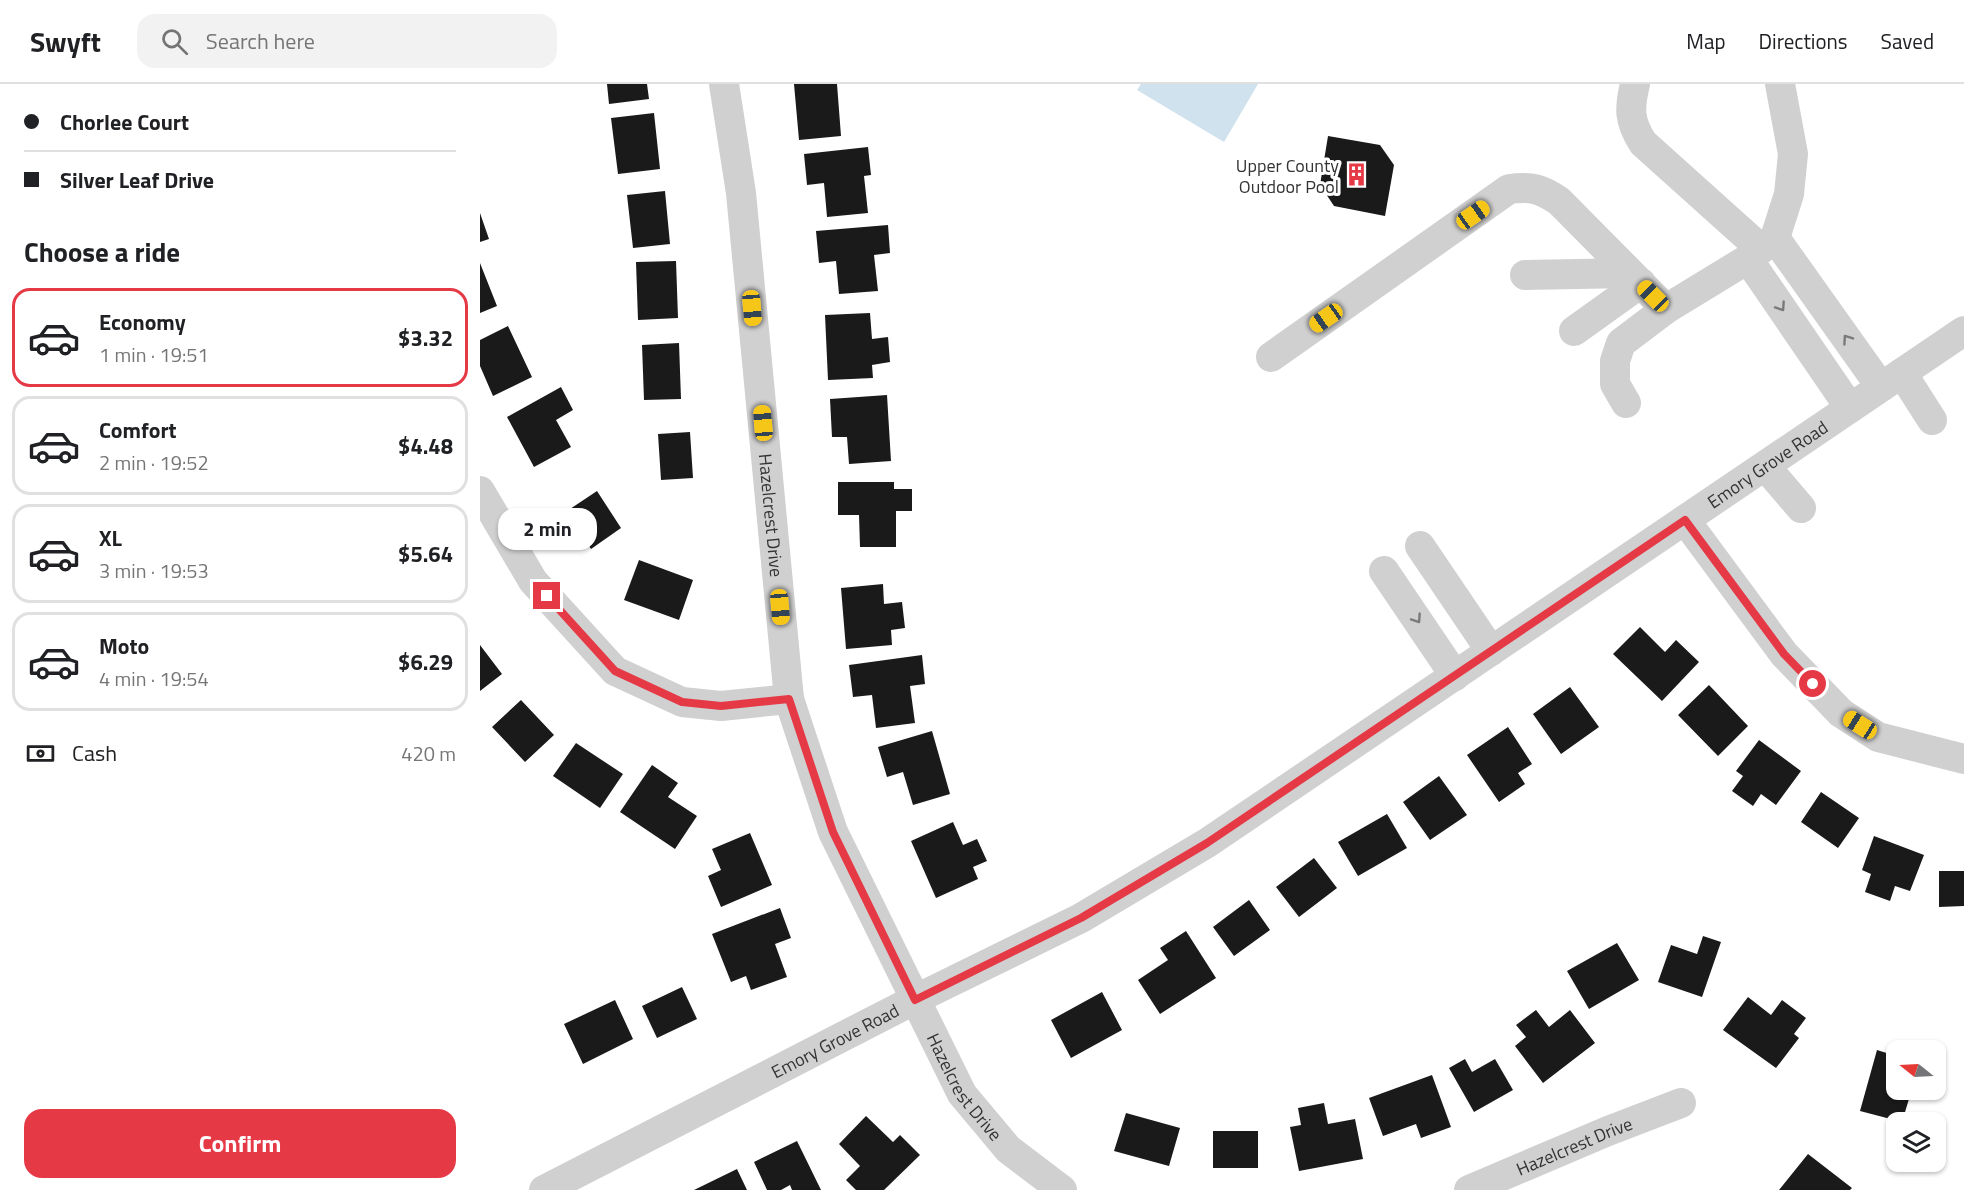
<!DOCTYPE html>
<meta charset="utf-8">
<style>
:root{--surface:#fff;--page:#f2f2f2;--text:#202124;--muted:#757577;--line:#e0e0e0;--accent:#e63946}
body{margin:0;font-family:"Titillium Web",sans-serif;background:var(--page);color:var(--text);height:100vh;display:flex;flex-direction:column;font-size:22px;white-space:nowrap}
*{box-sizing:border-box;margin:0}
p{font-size:20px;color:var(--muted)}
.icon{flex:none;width:33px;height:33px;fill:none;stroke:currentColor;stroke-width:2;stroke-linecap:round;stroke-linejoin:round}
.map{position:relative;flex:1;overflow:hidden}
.side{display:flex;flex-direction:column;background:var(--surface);width:480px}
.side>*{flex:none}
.banner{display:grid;align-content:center;height:132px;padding:0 24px;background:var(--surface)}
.needle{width:39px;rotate:288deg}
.fabs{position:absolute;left:1406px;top:956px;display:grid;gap:12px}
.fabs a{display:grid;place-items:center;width:60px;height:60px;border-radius:12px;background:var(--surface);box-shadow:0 2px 4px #0004;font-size:30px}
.end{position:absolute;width:27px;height:27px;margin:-14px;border:8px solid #e63946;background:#fff;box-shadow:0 0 0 3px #fff}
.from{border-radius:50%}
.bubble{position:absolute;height:42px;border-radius:18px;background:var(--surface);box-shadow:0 2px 4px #0004;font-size:20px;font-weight:700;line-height:42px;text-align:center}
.car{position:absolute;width:18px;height:36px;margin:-18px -9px;border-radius:8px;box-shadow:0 0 4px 2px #0007;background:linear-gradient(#f5c518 24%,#345 0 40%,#f5c518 0 76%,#345 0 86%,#f5c518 0)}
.banner b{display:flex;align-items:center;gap:21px;height:57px;font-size:22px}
.banner b+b{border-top:2px solid var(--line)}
.banner i{width:15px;height:15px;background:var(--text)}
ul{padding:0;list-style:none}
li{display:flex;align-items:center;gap:18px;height:99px;margin:0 12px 9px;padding:0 12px;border:3px solid var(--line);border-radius:18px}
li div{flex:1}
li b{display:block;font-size:22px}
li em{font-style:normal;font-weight:700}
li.active{border-color:var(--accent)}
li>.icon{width:54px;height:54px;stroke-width:1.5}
h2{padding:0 24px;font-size:27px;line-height:72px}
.pay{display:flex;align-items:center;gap:15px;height:66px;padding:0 24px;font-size:22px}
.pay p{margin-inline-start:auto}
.action{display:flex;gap:12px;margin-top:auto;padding:12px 24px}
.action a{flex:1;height:69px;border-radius:18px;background:var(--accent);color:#fff;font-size:24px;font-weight:700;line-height:69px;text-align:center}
header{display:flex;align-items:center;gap:36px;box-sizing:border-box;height:84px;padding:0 30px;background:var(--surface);border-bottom:2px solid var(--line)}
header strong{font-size:28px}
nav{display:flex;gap:33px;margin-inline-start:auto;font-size:21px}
.search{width:420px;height:54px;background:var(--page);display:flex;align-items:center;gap:15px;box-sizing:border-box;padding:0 21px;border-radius:18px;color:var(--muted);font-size:22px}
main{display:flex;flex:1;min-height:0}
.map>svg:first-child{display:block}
.water{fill:#cfe2ee}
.building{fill:#1a1a1a}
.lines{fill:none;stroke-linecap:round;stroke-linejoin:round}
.minor{stroke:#d0d0d0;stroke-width:30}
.oneway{stroke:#7a7a7a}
.route{stroke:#e63946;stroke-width:8}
.labels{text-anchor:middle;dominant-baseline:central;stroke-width:6;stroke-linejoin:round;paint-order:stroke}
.poi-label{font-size:18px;fill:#333;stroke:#fff;text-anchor:end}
.street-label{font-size:18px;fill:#333;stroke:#fff}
</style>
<header>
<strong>Swyft</strong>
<div class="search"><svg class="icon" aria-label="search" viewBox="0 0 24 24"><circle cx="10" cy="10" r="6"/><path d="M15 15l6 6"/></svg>Search here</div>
<nav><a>Map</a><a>Directions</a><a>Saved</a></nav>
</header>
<main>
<section class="side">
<div class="banner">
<b><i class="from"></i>Chorlee Court</b>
<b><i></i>Silver Leaf Drive</b>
</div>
<h2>Choose a ride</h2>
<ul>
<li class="active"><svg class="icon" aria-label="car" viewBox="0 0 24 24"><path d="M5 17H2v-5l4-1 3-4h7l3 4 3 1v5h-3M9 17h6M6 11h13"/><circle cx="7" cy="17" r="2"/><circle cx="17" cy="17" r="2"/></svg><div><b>Economy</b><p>1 min · 19:51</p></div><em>$3.32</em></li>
<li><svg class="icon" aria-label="car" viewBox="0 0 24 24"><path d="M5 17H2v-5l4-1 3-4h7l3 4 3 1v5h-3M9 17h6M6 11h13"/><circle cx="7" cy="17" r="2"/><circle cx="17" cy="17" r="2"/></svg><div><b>Comfort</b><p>2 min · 19:52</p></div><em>$4.48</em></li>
<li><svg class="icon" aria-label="car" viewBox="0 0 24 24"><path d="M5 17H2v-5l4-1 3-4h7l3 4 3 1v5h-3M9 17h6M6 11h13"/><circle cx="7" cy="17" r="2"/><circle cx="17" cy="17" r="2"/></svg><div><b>XL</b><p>3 min · 19:53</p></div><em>$5.64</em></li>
<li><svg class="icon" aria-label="car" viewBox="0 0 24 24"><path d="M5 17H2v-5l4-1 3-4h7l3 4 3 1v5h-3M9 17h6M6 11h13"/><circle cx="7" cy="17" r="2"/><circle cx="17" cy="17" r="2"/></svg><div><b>Moto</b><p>4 min · 19:54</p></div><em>$6.29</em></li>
</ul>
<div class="pay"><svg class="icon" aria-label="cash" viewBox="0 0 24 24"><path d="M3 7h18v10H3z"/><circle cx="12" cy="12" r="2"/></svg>Cash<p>420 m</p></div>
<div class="action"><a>Confirm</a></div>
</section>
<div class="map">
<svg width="1484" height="1106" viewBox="0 0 1484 1106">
<rect width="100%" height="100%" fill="#fff"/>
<path class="water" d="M661 0H778L744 58 657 6Z"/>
<path class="building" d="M127 0H167L169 15 129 20Z
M314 0H357L361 52 319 56Z
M174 29 180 85 138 90 131 34Z
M848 52 900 61 914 81 905 132 854 122 840 101Z
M388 63 391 91 384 92 388 129 347 133 344 99 327 101 324 70Z
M185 107 190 160 153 164 147 111Z
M0 129 9 155 0 158Z
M408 141 410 169 394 171 398 207 359 210 356 177 339 179 336 147Z
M196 177 198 234 158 236 156 178Z
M0 179 17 222 0 229Z
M390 229 392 255 408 253 410 278 392 281 393 294 348 296 345 231Z
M28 242 52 293 13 312 0 282V256Z
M199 259 201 315 164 316 162 261Z
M81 303 93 326 76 336 91 363 54 383 27 333Z
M407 311 411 377 369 380 367 353H352L350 315Z
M210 348 213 394 181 396 178 350Z
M358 398H414V405H432V427H416V463H380L379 431H358Z
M117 407 141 444 111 465 87 427Z
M159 476 213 496 199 536 144 516Z
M403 500 404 520 422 518 425 544 411 546 412 561 366 565 361 504Z
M1160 543 1185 568 1196 556 1219 578 1182 617 1133 570Z
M0 561 22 590 0 607Z
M442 571 445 600 430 602 435 639 396 644 392 611 373 613 369 581Z
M1229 601 1268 642 1238 672 1198 631Z
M1090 603 1119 643 1081 670 1053 630Z
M41 616 74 651 45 678 12 643Z
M1028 643 1052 680 1038 689 1045 700 1019 718 987 671Z
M452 647 470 710 433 721 423 688 407 693 398 663Z
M1279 656 1321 687 1296 721 1281 710 1273 722 1252 707 1263 692 1256 687Z
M96 659 143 690 120 724 73 692Z
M172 681 198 699 188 713 217 732 195 765 140 728Z
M959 692 987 731 950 756 923 718Z
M1341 708 1379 734 1358 764 1321 738Z
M907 730 927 764 878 792 858 758Z
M473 738 483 761 497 755 507 777 493 783 498 795 456 814 431 757Z
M270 749 292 801 241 823 228 792 241 786 232 765Z
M1394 752 1444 771 1430 807 1415 802 1410 817 1385 808 1391 790 1382 786Z
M834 774 857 804 819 833 796 803Z
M1459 787H1484V822L1459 823Z
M769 816 790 846 754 872 733 843Z
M300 824 311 854 295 860 307 893 271 906 266 892 251 898 232 850Z
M706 847 736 894 680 930 658 896 688 876 680 864Z
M1223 852 1241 858 1222 913 1178 898 1191 861 1217 870Z
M1137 859 1159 896 1109 925 1087 887Z
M202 903 217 935 177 954 162 922Z
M622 908 642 946 591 974 571 936Z
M1268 913 1291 931 1302 916 1326 934 1314 950 1319 954 1296 984 1243 946Z
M135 916 153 955 103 980 84 940Z
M1056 926 1069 943 1090 926 1115 959 1063 999 1035 962 1046 953 1036 941Z
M1397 966 1416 972V1005H1432L1422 1038 1380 1027Z
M985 975 992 988 1015 975 1033 1006 994 1028 969 984Z
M952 991 971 1043 941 1054 936 1040 903 1052 889 1014Z
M844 1019 848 1040 875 1035 883 1075 819 1087 810 1043 821 1041 818 1024Z
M646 1029 700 1044 689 1082 634 1067Z
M386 1032 413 1058 420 1051 440 1071 404 1106H376L366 1096 380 1082 359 1060Z
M733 1047H778V1084H733Z
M317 1057 341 1106H312L310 1101 301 1106H287L274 1078Z
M1328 1070 1372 1104 1370 1106H1299Z
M257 1085 267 1106H214Z"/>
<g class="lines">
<g class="minor">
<path id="s1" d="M244 0 261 109 309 615 353 748 482 1010 528 1065 582 1106"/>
<path d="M1155 0C1149 25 1149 37 1163 59L1281 165"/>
<path d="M1295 154 1401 303"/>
<path d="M1268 175 1370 324"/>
<path d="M1045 191 1150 189"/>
<path d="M1094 247 1161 199"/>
<path d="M791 273 1029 105C1052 102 1061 105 1079 117L1186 225 1268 175 1295 154 1309 110 1313 70 1300 0"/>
<path d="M1422 289 1452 336"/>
<path d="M1146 319 1135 300V277L1141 259 1186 225"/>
<path d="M1285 382 1321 424"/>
<path d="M0 407 53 497 135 587 202 618 241 622 309 615"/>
<path d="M1205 436 1304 570 1361 629 1398 653 1484 675"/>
<path d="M940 462 1011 567"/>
<path d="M904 487 975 592"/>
<path id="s2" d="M64 1106 434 916 601 834 727 759 1484 247"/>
<path id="s3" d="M989 1106 1128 1047 1201 1019"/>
</g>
</g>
<defs><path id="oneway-chevron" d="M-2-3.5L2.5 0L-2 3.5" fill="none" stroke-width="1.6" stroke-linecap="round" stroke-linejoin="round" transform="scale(1.5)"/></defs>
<g class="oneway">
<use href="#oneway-chevron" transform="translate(1301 223) rotate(56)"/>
<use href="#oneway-chevron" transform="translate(1367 255) rotate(-125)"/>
<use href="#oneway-chevron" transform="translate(937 535) rotate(56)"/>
</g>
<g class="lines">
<path class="route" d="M67 512 135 587 202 618 241 622 309 615 353 748 435 916 601 834 727 759 1205 436 1304 570 1333 600"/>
</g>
<defs>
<symbol id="building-bare" viewBox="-9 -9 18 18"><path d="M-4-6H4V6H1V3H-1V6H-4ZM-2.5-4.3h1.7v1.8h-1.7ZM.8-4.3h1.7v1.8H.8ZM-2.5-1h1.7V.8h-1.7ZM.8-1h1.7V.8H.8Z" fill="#e63946" stroke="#fff" stroke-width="2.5" paint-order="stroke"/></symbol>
</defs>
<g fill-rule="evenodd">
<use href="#building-bare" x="860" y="74" width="33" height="33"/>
</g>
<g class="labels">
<g class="poi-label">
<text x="859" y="81">Upper County<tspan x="859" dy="21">Outdoor Pool</tspan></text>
</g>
<g class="street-label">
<text stroke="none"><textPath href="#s2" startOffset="1425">Emory Grove Road</textPath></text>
<text stroke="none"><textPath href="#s1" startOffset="434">Hazelcrest Drive</textPath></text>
<text stroke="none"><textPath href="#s2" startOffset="327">Emory Grove Road</textPath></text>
<text stroke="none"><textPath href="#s1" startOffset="1046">Hazelcrest Drive</textPath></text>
<text stroke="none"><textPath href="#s3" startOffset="114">Hazelcrest Drive</textPath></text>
</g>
</g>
</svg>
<div class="fabs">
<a><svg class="needle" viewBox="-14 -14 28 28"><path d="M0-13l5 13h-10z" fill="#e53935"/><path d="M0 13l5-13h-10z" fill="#757577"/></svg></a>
<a><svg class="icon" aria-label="layers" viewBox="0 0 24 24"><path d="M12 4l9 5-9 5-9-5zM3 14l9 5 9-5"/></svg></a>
</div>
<i class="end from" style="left:1333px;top:600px"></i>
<i class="end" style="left:67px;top:512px"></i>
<div class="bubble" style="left:18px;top:424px;width:99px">2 min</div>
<i class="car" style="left:993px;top:131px;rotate:55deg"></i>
<i class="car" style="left:1173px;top:212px;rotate:315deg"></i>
<i class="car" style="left:272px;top:224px;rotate:175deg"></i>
<i class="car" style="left:846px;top:234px;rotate:235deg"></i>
<i class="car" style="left:283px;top:339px;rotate:355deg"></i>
<i class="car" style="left:300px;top:523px;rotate:175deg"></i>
<i class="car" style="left:1380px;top:641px;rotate:302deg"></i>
</div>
</main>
